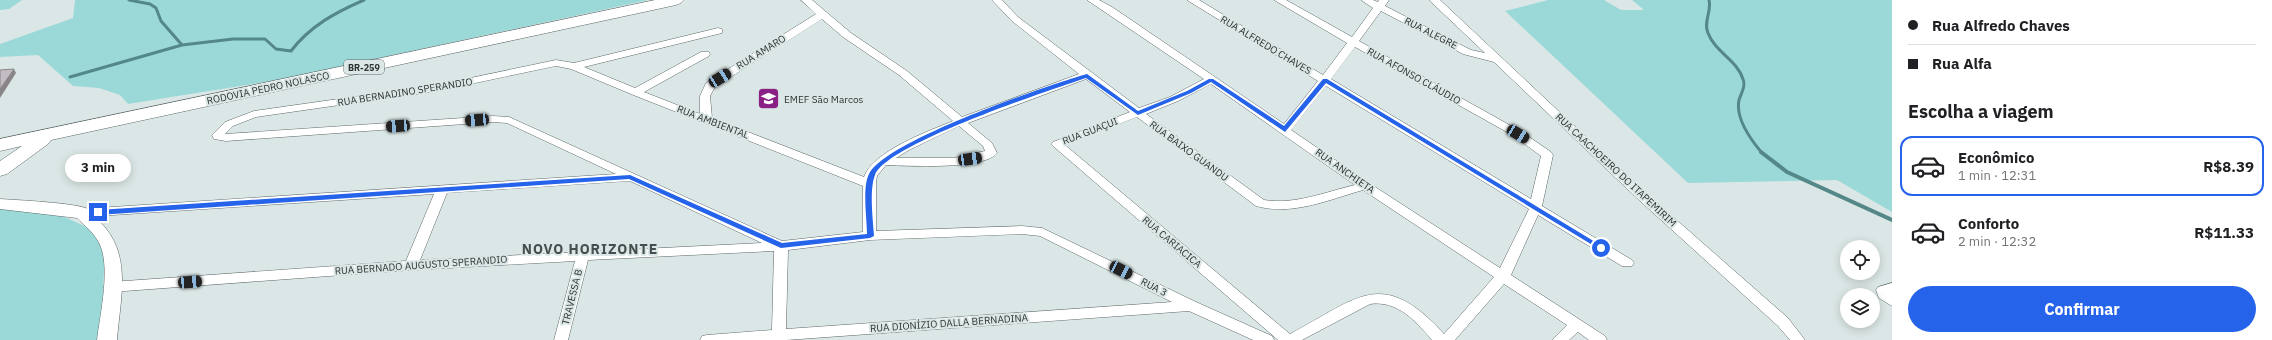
<!DOCTYPE html>
<html lang="pt">
<meta charset="utf-8">
<style>
:root{--surface:#fff;--page:#f2f2f2;--text:#202124;--muted:#757577;--line:#e0e0e0;--accent:#2563eb}
body{margin:0;font-family:"IBM Plex Sans",sans-serif;background:var(--page);color:var(--text);height:100vh;display:flex;flex-direction:column;font-size:15px;white-space:nowrap}
*{box-sizing:border-box;margin:0}
p{font-size:13px;color:var(--muted)}
.icon{flex:none;width:22px;height:22px;fill:none;stroke:currentColor;stroke-width:2;stroke-linecap:round;stroke-linejoin:round}
.map{position:relative;flex:1;overflow:hidden}
.drawer{display:flex;flex-direction:column;background:var(--surface);width:380px}
.drawer>*{flex:none}
.top-card{display:grid;align-content:center;height:88px;padding:0 16px;background:var(--surface)}
.tools{position:absolute;left:1840px;top:240px;display:grid;gap:8px}
.tools a{display:grid;place-items:center;width:40px;height:40px;border-radius:50%;background:var(--surface);box-shadow:0 2px 10px #0003;font-size:20px}
.end{position:absolute;width:18px;height:18px;margin:-9px;border:5px solid #2563eb;background:#fff;box-shadow:0 0 0 2px #fff}
.from{border-radius:50%}
.bubble{position:absolute;height:28px;border-radius:14px;background:var(--surface);box-shadow:0 2px 10px #0003;font-size:13px;font-weight:700;line-height:28px;text-align:center}
.car{position:absolute;width:12px;height:24px;margin:-12px -6px;border-radius:5px;box-shadow:0 0 3px 1px #0007;background:linear-gradient(#222 24%,#8ab4d8 0 40%,#222 0 76%,#8ab4d8 0 86%,#222 0)}
.top-card b{display:flex;align-items:center;gap:14px;height:38px;font-size:15px}
.top-card b+b{border-top:1px solid var(--line)}
.top-card i{width:10px;height:10px;background:var(--text)}
ul{padding:0;list-style:none}
li{display:flex;align-items:center;gap:12px;height:60px;margin:0 8px 6px;padding:0 8px;border:2px solid transparent;border-radius:12px}
li div{flex:1}
li b{display:block;font-size:15px}
li em{font-style:normal;font-weight:700}
li.selected{border-color:var(--accent)}
li>.icon{width:36px;height:36px;stroke-width:1.5}
h2{padding:0 16px;font-size:18px;line-height:48px}
.action{display:flex;gap:8px;margin-top:auto;padding:8px 16px}
.action a{flex:1;height:46px;border-radius:24px;background:var(--accent);color:#fff;font-size:16px;font-weight:700;line-height:46px;text-align:center}
main{display:flex;flex:1;min-height:0}
.map>svg:first-child{display:block}
.green{fill:#9bd9d9}
.lines{fill:none;stroke-linecap:round;stroke-linejoin:round}
.stream-far1{stroke:#548787;stroke-width:3}
.stream{stroke:#548787;stroke-width:4}
.minor-casing{stroke:#5d6767;stroke-width:1}
.secondary-casing{stroke:#5d6767;stroke-width:1}
.trunk-casing{stroke:#5d6767;stroke-width:1}
.minor{fill:#fff;fill-rule:evenodd}
.secondary{fill:#fff;fill-rule:evenodd}
.trunk{fill:#fff;fill-rule:evenodd}
.shaded-wall{fill:#888488}
.building{fill:#c3bcc2;stroke:#888488}
.route{fill:#2563eb}
.labels{text-anchor:middle;dominant-baseline:central;stroke-width:4;stroke-linejoin:round;paint-order:stroke}
.shield{fill:#dbe7e6;stroke:#626868;stroke-width:1}
.shield-label{font-size:9px;font-weight:bold;fill:#2e3232}
.street-label{font-size:10px;fill:#2e3232;stroke:#dbe7e6}
.poi-label{font-size:10px;fill:#2e3232;stroke:#dbe7e6;text-anchor:start}
.district-label{font-size:14px;font-weight:bold;letter-spacing:1px;fill:#464f4f;stroke:#dbe7e6}
</style>
<main>
<div class="map">
<svg width="1892" height="340" viewBox="0 0 1892 340">
<rect width="100%" height="100%" fill="#dbe7e6"/>
<path class="green" d="M0 0H22L9 9 0 10Z
M75 0H648L277 80 128 104 120 95 99 88 73 86 38 55 0 57V44L73 18Z
M1548 0H1604L1621 10H1644L1632 0H1892V212L1837 180 1688 183 1505 11Z
M0 206 58 214 91 229 105 248 101 340H0Z"/>
<g class="lines">
<path class="stream-far1" d="M129 0 150 4 156 8 161 21 182 45
M1709 0C1712 11 1703 22 1708 33 1715 52 1737 60 1743 79 1746 87 1741 93 1739 100 1735 119 1751 140 1762 153
M70 77 182 45 233 39H265L276 49 291 51C310 26 336 12 364 0"/>
<path class="stream" d="M1761 152 1787 172 1892 220"/>
<defs>
<path id="minor" d="M801 0H812L851 33 907 71 962 117 1079 74 1012 21 992 0H1002L1018 17 1139 108 1170 97 1204 79 1087 0H1099L1112 7 1284 124 1318 81 1187 0H1199L1323 75 1347 43 1274 0H1286L1352 37 1373 8 1361 0H1373L1378 2 1379 0H1389L1385 6 1471 50 1485 53 1429 0H1440L1647 194 1788 318 1805 340H1790L1778 326 1639 200 1494 62 1463 54 1381 11 1359 41 1522 132 1551 152 1553 155 1542 206 1632 260 1634 263 1632 266H1622L1538 215 1511 275 1605 336 1607 340H1589L1578 332 1569 340H1552L1567 325 1504 284 1455 340H1432C1416 321 1397 300 1370 304L1302 340H1278L1053 146 1051 144 1053 142 1130 112 1086 79 968 123 992 143 997 153C985 170 907 166 886 165L877 176 876 182V231L1022 226 1042 228 1196 302 1272 336 1274 340H1253L1189 311 786 340H700L702 336 707 335 772 330 774 251 588 260 568 340H554L575 261 411 270 111 292 106 290 104 287 106 284 111 282 406 261 434 194 82 217 76 213 82 209 616 174 507 123 493 122 226 141 214 139 212 135 225 122 254 111 437 85 556 60 574 63 718 28 722 29V33L584 67 635 88 701 52H709L710 54 709 56 644 92 700 114V96L706 83 816 14ZM822 19 843 37 899 75 953 121C929 131 873 151 864 177L712 118 710 96 715 87ZM1355 47 1514 136 1541 156 1531 199 1331 79ZM556 66 571 69 631 94 863 186V232L782 241 509 117 493 116 225 134 233 126 256 117 437 91ZM1211 84 1355 185C1325 192 1295 205 1264 200L1146 114 1178 101ZM1326 86 1529 209 1500 268 1369 183 1291 130ZM1137 117 1256 206C1292 216 1328 200 1363 190L1494 277 1444 334C1382 266 1358 298 1290 334L1065 145ZM959 126 983 146 985 151 954 158H896L909 150ZM630 181 762 243 420 260 447 193ZM1022 234 1040 236 1172 302 786 329 788 250 870 240Z
M1892 283V306L1879 298 1876 290 1878 287Z"/>
<path id="secondary" d="M0 199C16 200 77 203 88 209 92 212 97 218 100 222 133 254 120 299 117 340H97C100 314 112 264 98 241 93 232 84 225 77 218L0 209Z"/>
<path id="trunk" d="M655 0H684L681 3 676 5 51 140 48 144 7 174 0 176V161L22 146 0 151V139Z"/>
</defs>
<use href="#minor" class="minor-casing"/>
<use href="#secondary" class="secondary-casing"/>
<use href="#trunk" class="trunk-casing"/>
<use href="#minor" class="minor"/>
<use href="#secondary" class="secondary"/>
<use href="#trunk" class="trunk"/>
</g>
<path class="shaded-wall" d="M14 69 16 73 0 98V89Z"/>
<path class="building" d="M14 69 0 89V70Z"/>
<path class="route" d="M1087 74 1138 111 1187 91 1209 79H1213L1284 126 1323 79H1327L1605 248 1599 249 1326 83 1285 132 1211 82 1191 93 1138 115 1086 78C1050 90 886 144 875 175 869 190 873 220 874 236L870 238 781 248 629 179 98 215 94 212 98 210 630 175 782 243 867 234C867 219 862 187 869 174 885 141 1048 85 1087 74Z"/>
<defs>
<symbol id="school-square" viewBox="-11 -11 22 22"><rect x="-9" y="-9" width="18" height="18" rx="4" fill="#8a2086" stroke="#dbe7e6"/><path d="M0-5L7-2L0 1L-7-2ZM-4 1L0 2.5L4 1V4Q0 6-4 4Z" fill="#fff"/></symbol>
</defs>
<g fill-rule="evenodd">
<use href="#school-square" x="756" y="86" width="25" height="25"/>
</g>
<g class="labels">
<rect class="shield" x="344" y="60" width="40" height="14" rx="3"/>
<g class="shield-label">
<text x="364" y="67">BR-259</text>
</g>
<g class="street-label">
<text transform="translate(1431 33) rotate(27)">RUA ALEGRE</text>
<text transform="translate(1266 45) rotate(31)">RUA ALFREDO CHAVES</text>
<text transform="translate(761 52) rotate(-32)">RUA AMARO</text>
<text transform="translate(1414 76) rotate(29)">RUA AFONSO CLÁUDIO</text>
<text transform="translate(268 88) rotate(-12)">RODOVIA PEDRO NOLASCO</text>
<text transform="translate(405 92) rotate(-9)">RUA BERNADINO SPERANDIO</text>
<text transform="translate(713 122) rotate(21)">RUA AMBIENTAL</text>
<text transform="translate(1090 131) rotate(-21)">RUA GUAÇUI</text>
<text transform="translate(1189 151) rotate(36)">RUA BAIXO GUANDU</text>
<text transform="translate(1616 170) rotate(43)">RUA CAACHOEIRO DO ITAPEMIRIM</text>
<text transform="translate(1345 171) rotate(35)">RUA ANCHIETA</text>
<text transform="translate(1172 242) rotate(40)">RUA CARIACICA</text>
<text transform="translate(421 265) rotate(-4)">RUA BERNADO AUGUSTO SPERANDIO</text>
<text transform="translate(1154 287) rotate(27)">RUA 3</text>
<text transform="translate(572 297) rotate(-76)">TRAVESSA B</text>
<text transform="translate(949 323) rotate(-4)">RUA DIONÍZIO DALLA BERNADINA</text>
</g>
<g class="poi-label">
<text x="784" y="99">EMEF São Marcos</text>
</g>
<g class="district-label">
<text x="590" y="249">NOVO HORIZONTE</text>
</g>
</g>
</svg>
<div class="tools">
<a><svg class="icon" aria-label="locate" viewBox="0 0 24 24"><circle cx="12" cy="12" r="6"/><path d="M12 2v4M12 18v4M2 12h4M18 12h4"/></svg></a>
<a><svg class="icon" aria-label="layers" viewBox="0 0 24 24"><path d="M12 4l9 5-9 5-9-5zM3 14l9 5 9-5"/></svg></a>
</div>
<i class="end from" style="left:1601px;top:248px"></i>
<i class="end" style="left:98px;top:212px"></i>
<div class="bubble" style="left:65px;top:154px;width:66px">3 min</div>
<i class="car" style="left:720px;top:78px;rotate:58deg"></i>
<i class="car" style="left:477px;top:120px;rotate:266deg"></i>
<i class="car" style="left:398px;top:126px;rotate:266deg"></i>
<i class="car" style="left:1518px;top:134px;rotate:121deg"></i>
<i class="car" style="left:970px;top:159px;rotate:82deg"></i>
<i class="car" style="left:1121px;top:270px;rotate:117deg"></i>
<i class="car" style="left:190px;top:282px;rotate:86deg"></i>
</div>
<section class="drawer">
<div class="top-card">
<b><i class="from"></i>Rua Alfredo Chaves</b>
<b><i></i>Rua Alfa</b>
</div>
<h2>Escolha a viagem</h2>
<ul>
<li class="selected"><svg class="icon" aria-label="car" viewBox="0 0 24 24"><path d="M5 17H2v-5l4-1 3-4h7l3 4 3 1v5h-3M9 17h6M6 11h13"/><circle cx="7" cy="17" r="2"/><circle cx="17" cy="17" r="2"/></svg><div><b>Econômico</b><p>1 min · 12:31</p></div><em>R$8.39</em></li>
<li><svg class="icon" aria-label="car" viewBox="0 0 24 24"><path d="M5 17H2v-5l4-1 3-4h7l3 4 3 1v5h-3M9 17h6M6 11h13"/><circle cx="7" cy="17" r="2"/><circle cx="17" cy="17" r="2"/></svg><div><b>Conforto</b><p>2 min · 12:32</p></div><em>R$11.33</em></li>
</ul>
<div class="action"><a>Confirmar</a></div>
</section>
</main>
